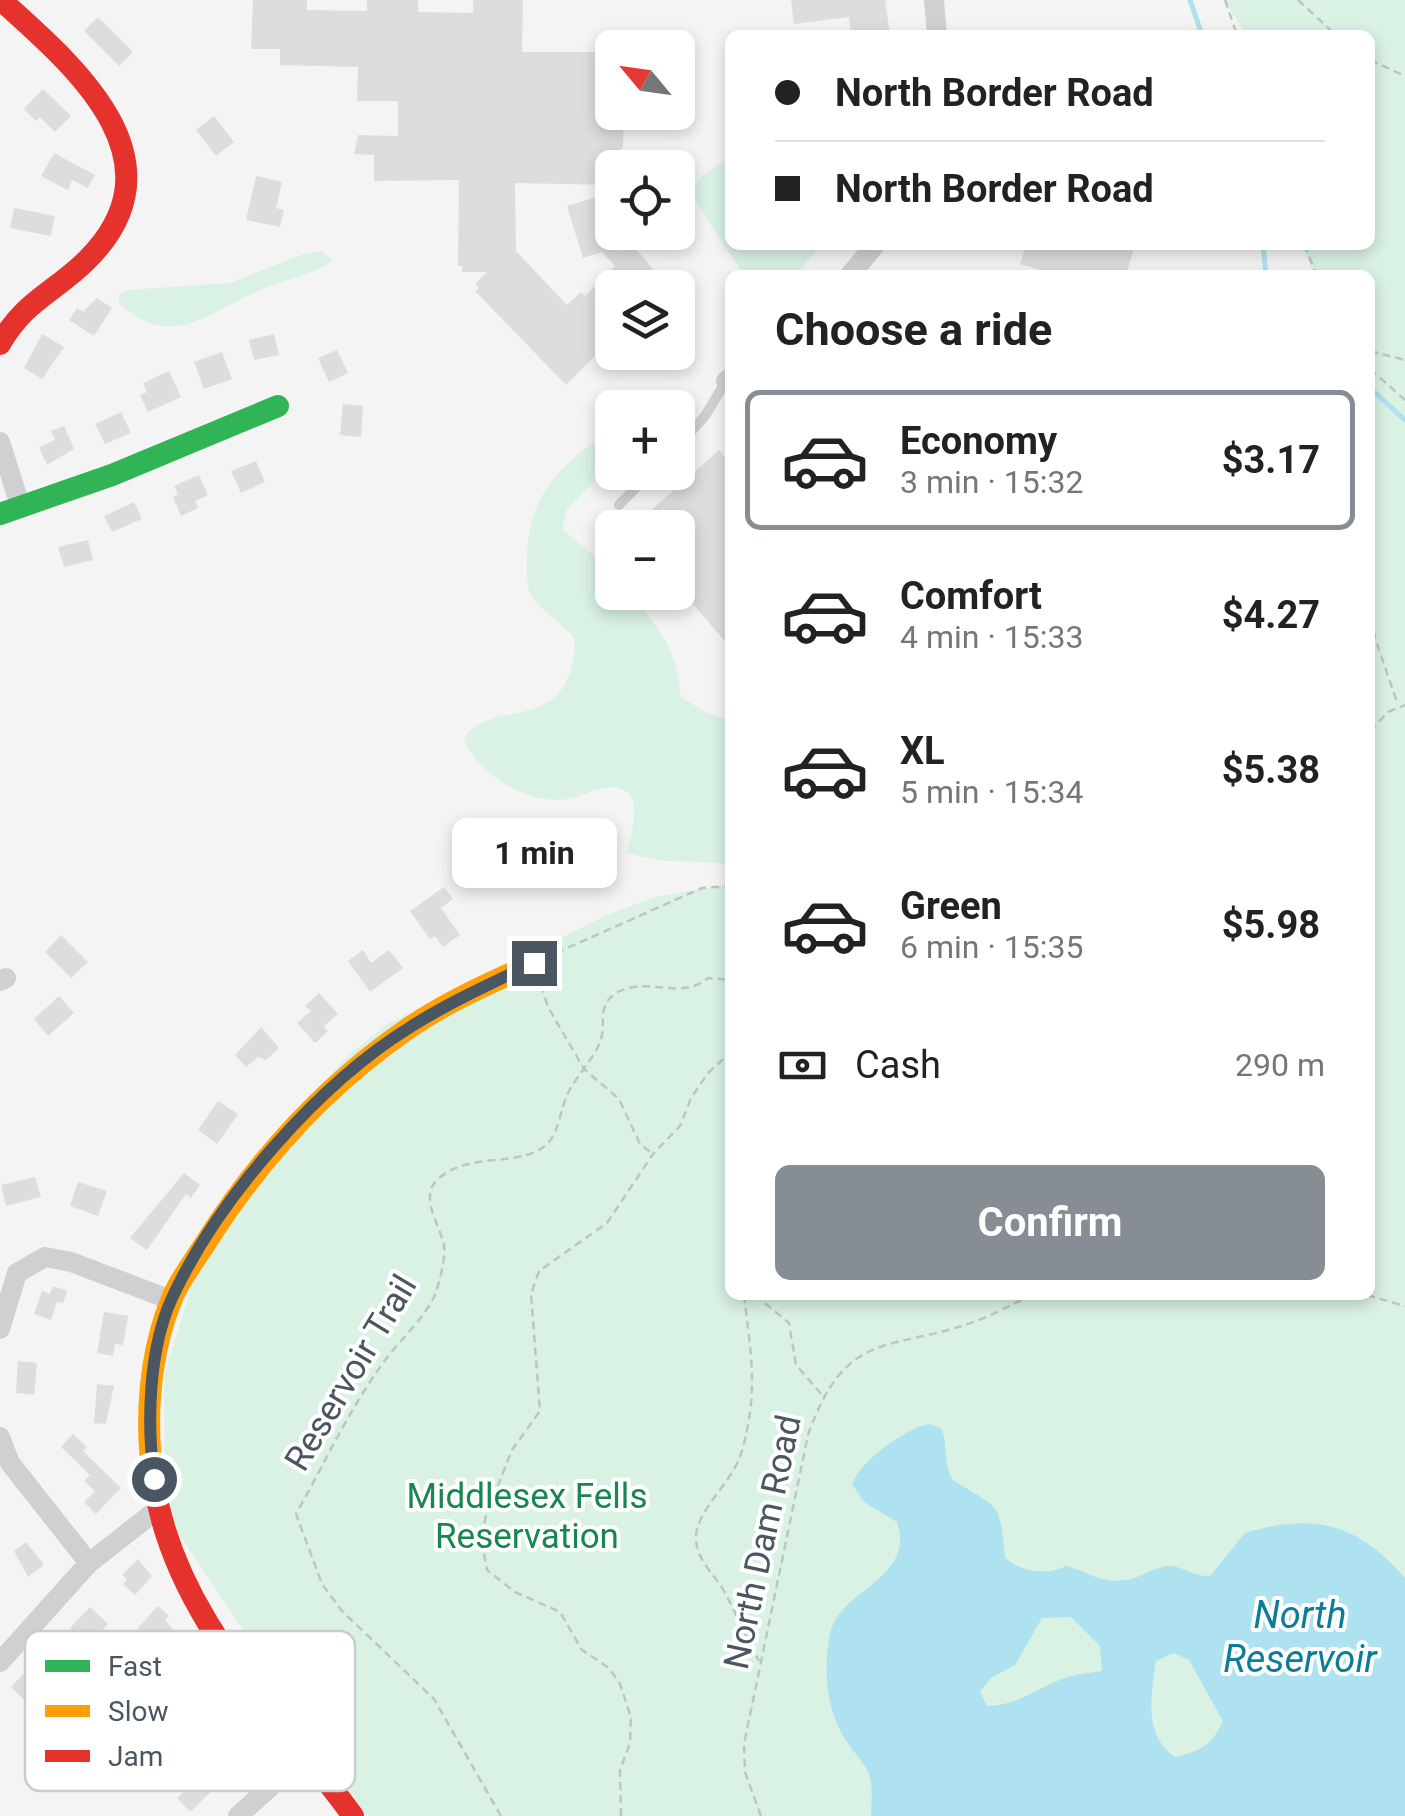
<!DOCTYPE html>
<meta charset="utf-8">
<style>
:root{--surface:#fff;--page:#f2f2f2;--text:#222;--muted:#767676;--line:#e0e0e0;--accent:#868d94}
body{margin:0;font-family:Roboto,sans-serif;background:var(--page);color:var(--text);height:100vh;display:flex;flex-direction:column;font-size:38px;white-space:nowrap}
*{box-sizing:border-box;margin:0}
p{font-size:32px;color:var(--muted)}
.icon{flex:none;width:55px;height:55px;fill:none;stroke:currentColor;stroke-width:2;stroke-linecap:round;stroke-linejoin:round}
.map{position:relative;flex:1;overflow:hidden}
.side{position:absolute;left:725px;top:270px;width:650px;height:1030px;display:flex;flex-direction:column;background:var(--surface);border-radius:15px;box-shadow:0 5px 15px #0003}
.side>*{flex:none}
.hud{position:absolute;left:725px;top:30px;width:650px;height:220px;border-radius:15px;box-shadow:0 5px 15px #0003;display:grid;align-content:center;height:220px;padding:0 50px;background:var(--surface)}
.needle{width:65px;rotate:299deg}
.buttons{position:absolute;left:595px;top:30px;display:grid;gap:20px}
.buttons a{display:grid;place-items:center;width:100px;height:100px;border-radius:15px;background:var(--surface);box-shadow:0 5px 15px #0003;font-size:50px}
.end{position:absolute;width:45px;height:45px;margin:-22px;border:12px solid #4a5661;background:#fff;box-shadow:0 0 0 5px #fff}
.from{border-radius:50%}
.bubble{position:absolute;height:70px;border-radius:15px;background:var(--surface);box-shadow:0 5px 15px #0003;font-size:32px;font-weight:700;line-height:70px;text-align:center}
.hud b{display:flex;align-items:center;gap:35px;height:95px;font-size:38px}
.hud b+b{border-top:2px solid var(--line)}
.hud i{width:25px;height:25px;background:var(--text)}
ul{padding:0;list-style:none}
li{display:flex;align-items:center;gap:30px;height:140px;margin:0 20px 15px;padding:0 30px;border:5px solid transparent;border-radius:15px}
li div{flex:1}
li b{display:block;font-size:38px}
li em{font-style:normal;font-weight:700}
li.selected{border-color:var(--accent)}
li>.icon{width:90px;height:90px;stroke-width:1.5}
h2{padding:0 50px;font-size:45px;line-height:120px}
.pay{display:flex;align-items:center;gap:25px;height:110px;padding:0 50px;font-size:38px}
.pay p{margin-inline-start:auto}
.primary-button{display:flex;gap:20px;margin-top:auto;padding:20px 50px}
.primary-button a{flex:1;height:115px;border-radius:15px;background:var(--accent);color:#fff;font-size:40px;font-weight:700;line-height:115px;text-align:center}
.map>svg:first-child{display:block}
.green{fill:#d9f2e3}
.water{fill:#aee2f0;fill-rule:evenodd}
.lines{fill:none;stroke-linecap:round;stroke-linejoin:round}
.stream{stroke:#aee2f0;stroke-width:5}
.building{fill:#ddddde}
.path{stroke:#bcc7c4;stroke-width:2.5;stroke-dasharray:8 5;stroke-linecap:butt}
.lane{stroke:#ced0d2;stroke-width:10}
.street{stroke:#ced0d2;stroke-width:20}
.fast{stroke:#30b455;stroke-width:22}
.slow{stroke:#ff9f0a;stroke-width:22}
.jam{stroke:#e5322d;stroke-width:22}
.route{stroke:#4a5661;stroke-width:12}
.labels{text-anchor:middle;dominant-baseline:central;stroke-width:8;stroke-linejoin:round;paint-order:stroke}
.street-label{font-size:35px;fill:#4a5661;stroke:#fff}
.park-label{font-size:35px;fill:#17864f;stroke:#fff}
.water-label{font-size:38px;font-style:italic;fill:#0c7c9b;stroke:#fff}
.key{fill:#fff;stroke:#c9ccd0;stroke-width:2.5}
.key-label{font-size:28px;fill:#4a5661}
</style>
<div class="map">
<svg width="1405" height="1816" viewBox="0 0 1405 1816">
<rect width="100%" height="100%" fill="#f4f4f4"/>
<path class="green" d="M1224 0H1405V1816H367L165 1513 164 1375 193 1282 293 1115 350 1054 389 1023 609 914 656 897 730 884V1295H1370V275H1314L1302 245H1370V35H1246Z
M730 156V245H821L796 275H744L700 208 692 189 703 175Z
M322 251 333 261C312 275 291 278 268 287 213 307 174 355 119 303V295L127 290 230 283 304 254Z
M612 430V463L567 509 562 529 606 565 612 572V592L631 593C662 636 675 642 681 697L705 712 730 720V864L657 860 626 853C633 828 648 783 605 788 592 790 580 797 567 799 527 806 479 774 464 739 489 695 573 740 575 639 563 624 541 611 531 596 526 586 527 568 527 557 528 495 562 461 612 430Z"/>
<path class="water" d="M928 1424 941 1428C949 1445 942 1463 953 1480 998 1509 1000 1499 1005 1558 1022 1572 1046 1576 1066 1566 1088 1571 1099 1584 1126 1580 1141 1578 1157 1565 1172 1566 1185 1568 1195 1577 1210 1576L1245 1533C1315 1512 1358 1524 1405 1578V1816H871C871 1801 874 1784 867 1770 861 1759 851 1749 845 1739 826 1709 823 1668 830 1634 840 1588 916 1580 897 1522L864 1502 852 1484C862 1459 903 1431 928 1424ZM1071 1617 1100 1646 1102 1671C1089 1673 1075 1674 1062 1679 1035 1689 1017 1706 987 1706L980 1692 991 1678 1015 1665 1042 1618ZM1174 1653 1189 1660 1223 1721C1212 1745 1201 1751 1175 1757 1143 1735 1151 1695 1156 1661Z"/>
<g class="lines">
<path class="stream" d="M1190 0 1202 35
M1263 245 1266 275
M1370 388 1405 420"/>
</g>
<path class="building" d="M253 0H307V10L367 11V0H418V12L473 13V0H523L522 52H596V47L612 48V112H624L623 147 618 153V168H612V185L515 183 516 251 567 305 581 292 585 296 615 266 602 252 583 258 567 206 612 192V232H616L622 252 631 243 669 288H612V339L566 385 475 291 479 288 475 284 487 272H462V266H458L459 180 374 181V155L354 154 358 135 398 136V101H357L358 67 280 65V49H251Z
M791 0H885L890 35H851L849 17 794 24Z
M98 17 133 52 119 66 84 31Z
M43 89 71 116 55 132 40 117 36 121 24 109Z
M214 116 234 142 216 156 196 130Z
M54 153 95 175 88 188 72 180 68 190 41 176Z
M256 176 282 182 276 208 284 210 280 227 246 220Z
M14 208 55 216 51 236 10 228Z
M1026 245H1135L1126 275H1057L1020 264Z
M97 298 112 308 94 336 69 320 77 308 83 312Z
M42 334 64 347 42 379 24 368Z
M274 334 279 355 254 360 249 340Z
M337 350 348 373 329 382 318 358Z
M222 352 232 379 204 389 194 362Z
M169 371 181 397 148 412 140 395 147 392 143 383Z
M343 404 363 406 361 437 340 435Z
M121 412 131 433 105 444 95 424Z
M64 426 74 449 47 465 39 447 55 440 51 431Z
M719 450 730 463V647L678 587V528H631Z
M256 461 265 482 241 493 231 471Z
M199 475 208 495 195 501 198 508 181 516 173 497 178 494 174 486Z
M134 502 142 519 112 532 104 516Z
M88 540 93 560 64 567 58 547Z
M567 841 569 887 547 888 546 867 498 869 497 848Z
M444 887 453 899 441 908 460 935 443 947 435 936 430 939 410 911Z
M61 935 88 962 71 978 45 952Z
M363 950 371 963 389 950 403 968 370 992 348 961Z
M319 993 338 1014 324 1026 328 1031 315 1043 297 1023 311 1011 305 1006Z
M59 996 74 1013 48 1036 34 1019Z
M261 1027 279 1048 266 1060 258 1057 246 1067 235 1055Z
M218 1101 238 1114 217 1144 198 1130Z
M184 1173 200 1185 191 1198 186 1194 147 1250 130 1238Z
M35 1177 41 1197 6 1206 1 1185Z
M78 1182 107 1191 98 1216 70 1206Z
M53 1286 67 1291 63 1303 57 1302 51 1320 34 1314 42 1291 50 1294Z
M104 1312 128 1316 123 1345 115 1344 113 1356 97 1353Z
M18 1361 37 1363 34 1395 16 1393Z
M97 1384 114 1386 106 1424 94 1423Z
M73 1434 87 1447 83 1451 121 1488 96 1514 84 1502 95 1491 84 1481 90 1475 61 1447Z
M26 1542 44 1565 28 1577 14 1551Z
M138 1559 152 1576 135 1595 123 1584 127 1579 122 1575Z
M158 1606 169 1616 165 1620 179 1636 158 1660 146 1649 152 1642 137 1629Z
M90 1607 108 1624 88 1645 70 1628Z
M51 1656 63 1667 29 1705 11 1687 26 1671 33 1678Z
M194 1769 201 1776 204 1773 217 1786 190 1812 177 1798 192 1784 185 1777Z"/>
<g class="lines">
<path class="path" d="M1225 0 1237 35
M1298 0 1336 35
M1370 60 1405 76
M1304 245 1317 275
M1370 351 1405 360
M1370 369 1405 400
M1370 605 1375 638 1398 705
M1370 731 1388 712 1405 705
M556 953 702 888 730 886
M541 985 548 1007 584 1069 619 1099 640 1144 653 1154
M744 1295C751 1355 759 1393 741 1454 732 1483 694 1512 696 1540 698 1563 715 1574 725 1593 737 1615 747 1639 759 1661
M755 1295 789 1323 796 1365 822 1395
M1367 1295 1405 1306
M501 1816 434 1699 342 1611 322 1584 296 1514C325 1463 348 1411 383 1363 398 1342 423 1320 434 1297 439 1285 446 1258 444 1245 440 1226 420 1198 436 1181 467 1149 524 1170 549 1142 559 1131 561 1107 568 1093 577 1075 593 1060 600 1042 607 1025 596 1006 615 994 644 974 680 1002 708 978L730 980
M621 1816 620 1770 630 1743 631 1717 620 1684 609 1668 582 1650 560 1612 515 1592 487 1570 481 1537 486 1516 512 1450 540 1411 531 1294 539 1271 607 1223 653 1154 680 1126 691 1098 708 1073 730 1053
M761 1816 745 1772 744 1744 808 1435C847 1323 895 1354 984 1318 1002 1311 1016 1301 1034 1295"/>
<path class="lane" d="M678 446 705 416 726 381
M619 505 651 472"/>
<path class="street" d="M934 0 937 35
M850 275 875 245
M726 381 730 378
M0 442 21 508
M0 981 6 978
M0 1329 17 1273 45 1257 71 1262 171 1300
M0 1437 10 1463 89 1563
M0 1662 89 1563 158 1509
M238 1816 309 1752"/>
<path class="fast" d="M0 514 112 475 278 406"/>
<path class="slow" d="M154 1483C144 1422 149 1353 173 1296 181 1278 194 1261 205 1244 258 1160 324 1087 406 1030 446 1002 490 983 534 963"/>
<path class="jam" d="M0 344C24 301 55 292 87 260 187 160 73 65 1 0
M154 1483C175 1618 276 1710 353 1816"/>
</g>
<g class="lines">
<path class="route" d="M154 1479C147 1423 148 1351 172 1298 218 1199 319 1083 412 1026 450 1002 492 983 534 963"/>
</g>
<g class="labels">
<g class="street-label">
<text transform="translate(351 1373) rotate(-59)">Reservoir Trail</text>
<text transform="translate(763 1542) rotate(-78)">North Dam Road</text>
</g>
<g class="park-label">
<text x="527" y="1496">Middlesex Fells<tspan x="527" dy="40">Reservation</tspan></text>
</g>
<g class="water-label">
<text x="1300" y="1615">North<tspan x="1300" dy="44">Reservoir</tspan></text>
</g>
</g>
<rect x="25" y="1631" width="330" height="160" rx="15" class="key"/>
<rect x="45" y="1660" width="45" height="12" fill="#30b455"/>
<rect x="45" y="1705" width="45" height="12" fill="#ff9f0a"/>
<rect x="45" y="1750" width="45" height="12" fill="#e5322d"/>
<g class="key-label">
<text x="108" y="1676">Fast</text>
<text x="108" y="1721">Slow</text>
<text x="108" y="1766">Jam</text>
</g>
</svg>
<div class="buttons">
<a><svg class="needle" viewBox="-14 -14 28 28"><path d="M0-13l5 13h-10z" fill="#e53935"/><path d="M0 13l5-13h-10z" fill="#767676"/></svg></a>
<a><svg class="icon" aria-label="locate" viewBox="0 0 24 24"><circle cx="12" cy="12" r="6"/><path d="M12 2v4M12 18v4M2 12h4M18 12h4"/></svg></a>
<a><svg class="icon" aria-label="layers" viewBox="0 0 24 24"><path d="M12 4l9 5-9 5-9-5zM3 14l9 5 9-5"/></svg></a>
<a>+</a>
<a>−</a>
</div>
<i class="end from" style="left:154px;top:1479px"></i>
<i class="end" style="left:534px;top:963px"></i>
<div class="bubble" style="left:452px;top:818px;width:165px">1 min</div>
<div class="hud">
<b><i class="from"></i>North Border Road</b>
<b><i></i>North Border Road</b>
</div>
<section class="side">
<h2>Choose a ride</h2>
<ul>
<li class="selected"><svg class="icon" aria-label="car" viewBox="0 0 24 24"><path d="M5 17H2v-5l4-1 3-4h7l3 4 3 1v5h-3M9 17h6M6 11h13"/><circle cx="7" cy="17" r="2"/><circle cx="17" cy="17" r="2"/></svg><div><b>Economy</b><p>3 min · 15:32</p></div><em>$3.17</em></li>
<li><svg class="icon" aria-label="car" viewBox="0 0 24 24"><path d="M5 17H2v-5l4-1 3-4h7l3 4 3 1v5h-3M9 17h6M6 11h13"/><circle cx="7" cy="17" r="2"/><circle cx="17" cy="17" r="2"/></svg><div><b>Comfort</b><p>4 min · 15:33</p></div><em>$4.27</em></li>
<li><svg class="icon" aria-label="car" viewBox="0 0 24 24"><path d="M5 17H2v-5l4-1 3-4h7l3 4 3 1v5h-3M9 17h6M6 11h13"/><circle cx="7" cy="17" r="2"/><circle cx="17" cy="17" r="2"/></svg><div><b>XL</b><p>5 min · 15:34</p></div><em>$5.38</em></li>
<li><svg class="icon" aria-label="car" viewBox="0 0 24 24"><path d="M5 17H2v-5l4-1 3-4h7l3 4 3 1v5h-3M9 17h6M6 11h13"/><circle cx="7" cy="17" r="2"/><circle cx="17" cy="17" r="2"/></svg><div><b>Green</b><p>6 min · 15:35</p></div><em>$5.98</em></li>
</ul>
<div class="pay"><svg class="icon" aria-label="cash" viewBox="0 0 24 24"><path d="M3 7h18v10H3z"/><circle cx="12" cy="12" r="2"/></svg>Cash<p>290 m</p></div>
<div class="primary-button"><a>Confirm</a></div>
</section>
</div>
